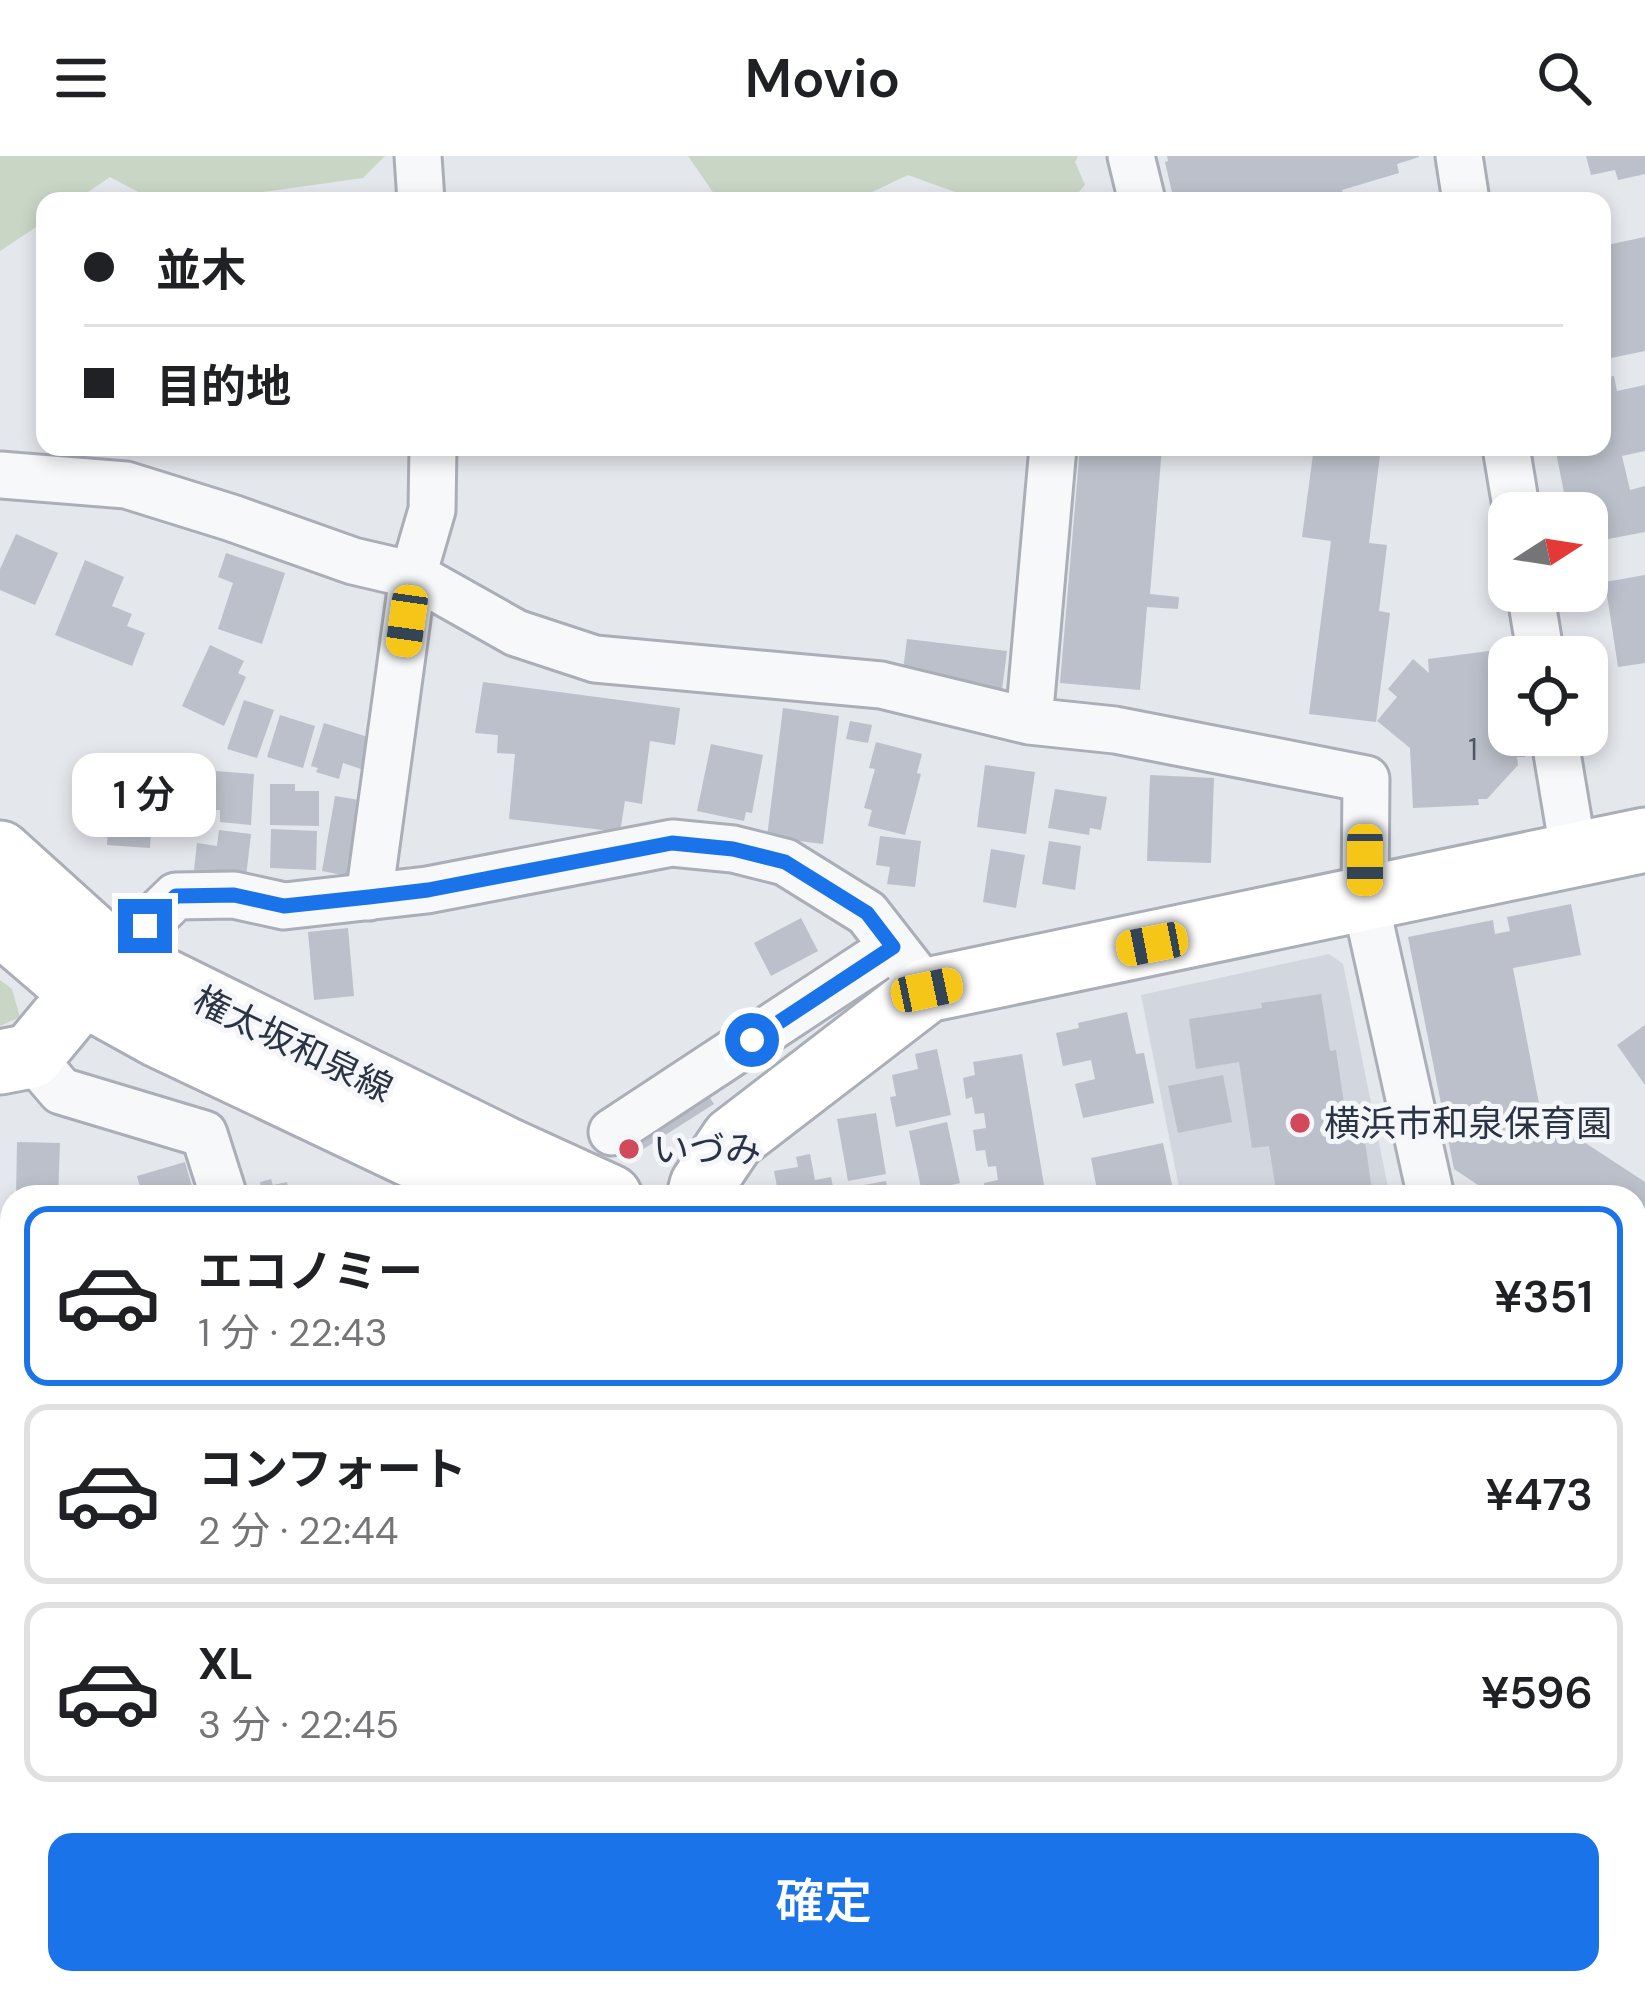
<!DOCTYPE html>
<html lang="ja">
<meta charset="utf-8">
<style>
:root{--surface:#fff;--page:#f6f6f6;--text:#202124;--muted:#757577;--line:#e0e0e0;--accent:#1a73e8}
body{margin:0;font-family:"DM Sans","Noto Sans JP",sans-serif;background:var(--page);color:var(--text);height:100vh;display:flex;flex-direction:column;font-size:45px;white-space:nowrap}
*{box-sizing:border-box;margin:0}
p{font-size:39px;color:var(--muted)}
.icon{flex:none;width:66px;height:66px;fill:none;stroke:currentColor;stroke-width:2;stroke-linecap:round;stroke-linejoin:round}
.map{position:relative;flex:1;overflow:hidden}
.drawer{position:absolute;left:0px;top:1029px;width:1647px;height:810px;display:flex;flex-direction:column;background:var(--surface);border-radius:36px 36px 0 0;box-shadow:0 6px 18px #0003}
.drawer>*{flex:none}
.top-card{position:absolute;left:36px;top:36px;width:1575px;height:264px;border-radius:24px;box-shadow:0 6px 18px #0003;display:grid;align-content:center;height:264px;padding:0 48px;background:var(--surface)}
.needle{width:78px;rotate:78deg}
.fabs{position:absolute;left:1488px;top:336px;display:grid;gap:24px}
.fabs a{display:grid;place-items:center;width:120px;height:120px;border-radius:24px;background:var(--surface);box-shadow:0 6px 18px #0003;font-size:60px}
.end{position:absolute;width:54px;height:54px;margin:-27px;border:15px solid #1a73e8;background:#fff;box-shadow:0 0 0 6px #fff}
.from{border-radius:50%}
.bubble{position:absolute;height:84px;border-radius:24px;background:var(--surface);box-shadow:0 6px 18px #0003;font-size:39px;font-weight:600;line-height:84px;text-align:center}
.car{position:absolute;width:36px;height:72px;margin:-36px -18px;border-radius:15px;box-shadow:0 0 9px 3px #0007;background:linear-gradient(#f5c518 24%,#345 0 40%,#f5c518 0 76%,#345 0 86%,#f5c518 0)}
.top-card b{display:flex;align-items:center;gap:42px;height:114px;font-size:45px}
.top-card b+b{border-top:3px solid var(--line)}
.top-card i{width:30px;height:30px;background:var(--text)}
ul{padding:21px 0 0;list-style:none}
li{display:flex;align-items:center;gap:36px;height:180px;margin:0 24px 18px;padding:0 24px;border:6px solid var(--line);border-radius:24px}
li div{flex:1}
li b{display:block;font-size:45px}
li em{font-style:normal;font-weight:600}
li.active{border-color:var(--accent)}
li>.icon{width:108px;height:108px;stroke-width:1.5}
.cta{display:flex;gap:24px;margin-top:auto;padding:24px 48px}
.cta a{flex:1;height:138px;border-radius:24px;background:var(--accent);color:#fff;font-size:48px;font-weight:600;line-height:138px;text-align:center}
header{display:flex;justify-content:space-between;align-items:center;height:156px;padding:0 48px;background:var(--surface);font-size:54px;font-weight:600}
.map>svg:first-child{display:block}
.built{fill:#d2d6de}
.green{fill:#c9d6c5}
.building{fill:#bbc0ca}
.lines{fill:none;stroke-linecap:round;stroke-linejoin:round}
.street-casing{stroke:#a9aeb7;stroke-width:51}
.secondary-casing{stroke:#a9aeb7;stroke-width:69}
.street{stroke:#f7f8fa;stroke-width:45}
.secondary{stroke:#fff;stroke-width:63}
.route{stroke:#1a73e8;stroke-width:15}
.poi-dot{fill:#d1495b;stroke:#f4f6f9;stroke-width:4.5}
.labels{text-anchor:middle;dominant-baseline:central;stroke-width:10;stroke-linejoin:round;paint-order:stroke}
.number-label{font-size:30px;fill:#4f5766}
.street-label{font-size:36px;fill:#2b3445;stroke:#f4f6f9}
.poi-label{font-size:36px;fill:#2b3445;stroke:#f4f6f9;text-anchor:start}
</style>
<header><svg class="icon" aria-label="menu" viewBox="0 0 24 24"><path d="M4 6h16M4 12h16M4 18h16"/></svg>Movio<svg class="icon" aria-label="search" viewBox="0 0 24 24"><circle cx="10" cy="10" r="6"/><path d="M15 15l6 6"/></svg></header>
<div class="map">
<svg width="1645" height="1839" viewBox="0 0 1645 1839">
<rect width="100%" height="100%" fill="#e4e7ec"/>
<path class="built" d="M1329 798 1343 808 1390 1041H1181L1141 839Z"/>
<path class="green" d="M0 0H385L363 22 199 45H155L110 21 75 45H45V65L0 95Z
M688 0H1078L1075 6 1085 29 1071 45H980L908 19 853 45H719Z
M0 824 12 833 20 861 0 870Z
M1635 1211 1645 1219V1444L1635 1446Z"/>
<path class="building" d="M1167 0H1419V1L1397 8 1399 17 1342 34 1345 45H1310L1306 42V45H1174L1165 6 1168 5Z
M1586 0H1645V18L1618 24 1615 14 1591 19Z
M1645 81V195L1606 203 1602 186V110L1607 109 1602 90Z
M1614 220 1617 235 1645 229V295L1622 300 1630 334 1645 330V376L1587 387V357H1568L1555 291H1602V222Z
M1080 291H1162L1150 438 1179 441 1178 453 1147 451 1140 534 1060 527Z
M1314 291H1381L1369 387 1387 389 1379 455 1390 457 1376 566 1309 558 1331 385 1302 381Z
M16 378 58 397 35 449 0 434V413Z
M226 397 285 417 262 488 218 473 233 427 218 421Z
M85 404 124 421 112 450 132 458 127 470 145 477 132 510 55 479Z
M1645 419V507L1618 511 1605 426Z
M907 483 1007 495 1002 534 902 522Z
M210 489 244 505 238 517 246 521 224 570 182 550Z
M1489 495 1491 513 1504 512 1507 535 1509 534V579H1522L1525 601H1517L1518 609 1487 643H1478L1479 649 1413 652 1410 592 1377 565 1397 541 1388 533 1413 503 1429 517 1428 503Z
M483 526 680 552 675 589 650 585 642 648 625 645 620 676 509 663 515 598 497 597 498 579 475 577Z
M244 544 274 554 257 602 227 593Z
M783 552 839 560 823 688 767 681Z
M280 559 315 570 303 612 267 601Z
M850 565 872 569 868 587 846 583Z
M324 567 374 583 364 614 343 607 339 623 316 616 318 612 311 610Z
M876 586 922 598 917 617 921 618 905 679 868 670 872 654 864 652 875 613 869 612Z
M711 588 763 599 752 657 746 656 744 665 697 655Z
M985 609 1035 616 1026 678 977 671Z
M216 615 254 618 251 669 220 666V654H213Z
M1150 619 1214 622 1211 707 1147 705Z
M112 621 154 624 150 692 107 689Z
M270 628H295V635H319V670L270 669Z
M1055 633 1107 641 1101 674 1090 672 1089 679 1048 672Z
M335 640 359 644 354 675 361 676 356 702H351L348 720 322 715Z
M271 673 317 675 316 714 270 712Z
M219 674 251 678 246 721 194 714 197 687 217 690Z
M880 680 921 685 915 731 887 728 890 711 876 709Z
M1049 685 1081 690 1075 734 1042 728Z
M991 693 1025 699 1016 752 983 746Z
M1571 748 1581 799 1513 812 1541 958 1645 1026V1140L1635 1133V1041H1496L1454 1013 1408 781 1493 764 1495 778 1510 775 1507 761Z
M801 762 818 795 771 820 754 787Z
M348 772 354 840 314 844 308 776Z
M1321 838 1330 895 1336 894 1348 974 1363 972 1373 1041H1277L1269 990 1252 992 1239 906 1196 913 1189 863 1262 852 1261 847Z
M1127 856 1136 898 1144 897 1154 947 1083 962 1075 928 1095 923 1091 904 1063 910 1056 877 1079 872 1078 867Z
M1645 869V929L1617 889Z
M937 893 951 959 896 971 890 941 896 940 892 919 918 913 915 898Z
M1022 898 1046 1041H986L984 1027 998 1024 996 1010 988 1011 985 994 976 995 973 974 986 972 984 957 975 958 972 941 966 943 963 922 975 919 973 906Z
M1223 919 1232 966 1178 977 1168 930Z
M703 931 714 948 623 1006 613 990Z
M876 957 886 1018 848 1025 837 963Z
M947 966 960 1027 922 1036 909 975Z
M17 986 60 987 58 1041H16Z
M1163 987 1174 1038 1165 1041H1121L1119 1030 1097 1034 1091 1002Z
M810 998 815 1024 831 1021 835 1041H779L774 1015 798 1011 796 1001Z
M185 1006 195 1041H143L137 1020Z
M271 1023 273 1029 287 1026 290 1041H263L260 1026Z
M886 1025 889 1041H844L842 1033Z
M0 1718H12V1811L0 1812Z
M1155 1827H1221L1219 1839H1153Z"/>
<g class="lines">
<defs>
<path id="street" d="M418 0 421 45
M1131 0 1142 45
M1459 0 1466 45
M1053 291 1029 565 1115 574 1366 623 1365 744 1431 1041
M1506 291 1517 357
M0 319 126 329 232 362 353 405 413 419 516 477 595 503 881 529 1029 565
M1530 435 1541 501
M1554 579 1574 699
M369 741 413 419 432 354 433 291
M114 800 176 740 234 739 284 750 427 734 672 687 733 693 785 706 867 757 927 834
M31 900 61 935 204 978 224 1041
M612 976 893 791
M1635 1177 1645 1183
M0 1389H12
M256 1827V1839
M1512 1827V1839"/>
<path id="secondary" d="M0 697 114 800 507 994 610 1041
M0 766 84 838 158 879 500 1041
M0 906 31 900 109 806
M699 1041 702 1029 733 983 927 834 1645 684
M1635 1593 1645 1602
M1635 1664 1645 1674
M689 1839V1827"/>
</defs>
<use href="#street" class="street-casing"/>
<use href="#secondary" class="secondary-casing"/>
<use href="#street" class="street"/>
<use href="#secondary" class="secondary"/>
</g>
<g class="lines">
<path class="route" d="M145 770 176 740 234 739 284 750 369 741 428 734 672 687 733 693 785 706 867 757 893 791 752 884"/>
</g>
<g class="poi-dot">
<circle cx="1300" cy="967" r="12"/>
<circle cx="629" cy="993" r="12"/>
</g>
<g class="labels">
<g class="number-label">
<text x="1473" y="593">1</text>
</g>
<g class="street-label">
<text transform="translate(293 888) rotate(26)">権太坂和泉線</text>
</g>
<g class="poi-label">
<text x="1324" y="967">横浜市和泉保育園</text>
<text x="653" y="993">いづみ</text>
</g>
</g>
</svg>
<div class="fabs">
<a><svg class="needle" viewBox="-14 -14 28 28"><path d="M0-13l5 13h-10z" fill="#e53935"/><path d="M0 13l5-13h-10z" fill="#757577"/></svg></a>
<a><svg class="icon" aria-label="locate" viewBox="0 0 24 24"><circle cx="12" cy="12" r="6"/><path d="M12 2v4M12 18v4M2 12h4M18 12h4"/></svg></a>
</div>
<i class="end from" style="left:752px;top:884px"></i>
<i class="end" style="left:145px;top:770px"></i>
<div class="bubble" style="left:72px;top:597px;width:144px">1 分</div>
<i class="car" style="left:407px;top:465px;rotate:188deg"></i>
<i class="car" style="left:1365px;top:704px;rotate:180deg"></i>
<i class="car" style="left:1152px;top:788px;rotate:259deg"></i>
<i class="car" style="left:927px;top:834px;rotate:78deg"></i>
<div class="top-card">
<b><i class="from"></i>並木</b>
<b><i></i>目的地</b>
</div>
<section class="drawer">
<ul>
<li class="active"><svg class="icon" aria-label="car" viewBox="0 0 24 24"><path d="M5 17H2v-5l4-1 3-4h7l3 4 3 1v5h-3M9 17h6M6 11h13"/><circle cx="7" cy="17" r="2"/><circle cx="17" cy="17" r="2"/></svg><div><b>エコノミー</b><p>1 分 · 22:43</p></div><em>¥351</em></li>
<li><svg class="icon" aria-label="car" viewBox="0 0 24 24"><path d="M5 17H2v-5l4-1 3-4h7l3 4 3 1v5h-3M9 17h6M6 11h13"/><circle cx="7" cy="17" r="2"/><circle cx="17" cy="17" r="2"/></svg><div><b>コンフォート</b><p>2 分 · 22:44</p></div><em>¥473</em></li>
<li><svg class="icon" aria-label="car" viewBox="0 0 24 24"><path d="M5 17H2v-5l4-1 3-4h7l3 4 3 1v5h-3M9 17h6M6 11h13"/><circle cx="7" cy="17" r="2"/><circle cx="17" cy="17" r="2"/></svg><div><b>XL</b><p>3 分 · 22:45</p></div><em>¥596</em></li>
</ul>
<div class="cta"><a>確定</a></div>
</section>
</div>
